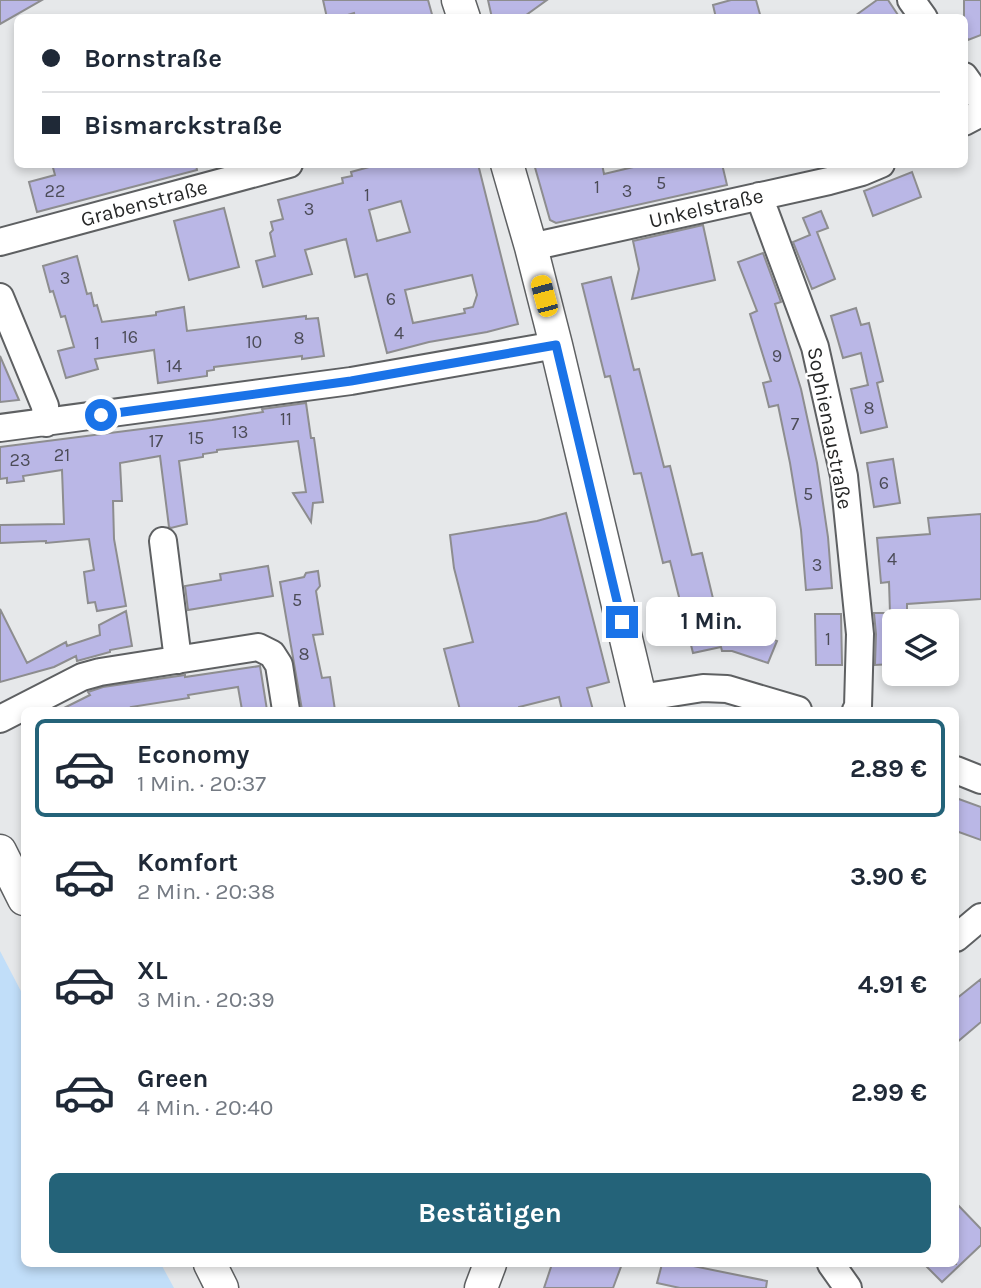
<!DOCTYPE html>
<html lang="de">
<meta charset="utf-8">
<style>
:root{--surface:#fff;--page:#f2f2f3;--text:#1f2937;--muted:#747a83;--line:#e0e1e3;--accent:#246379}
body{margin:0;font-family:Karla,sans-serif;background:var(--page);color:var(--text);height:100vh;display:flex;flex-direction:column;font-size:26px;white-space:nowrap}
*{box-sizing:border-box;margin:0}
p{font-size:23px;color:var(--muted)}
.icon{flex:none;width:38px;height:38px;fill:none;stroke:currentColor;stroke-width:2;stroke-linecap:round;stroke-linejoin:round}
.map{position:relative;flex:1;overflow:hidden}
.drawer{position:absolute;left:21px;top:707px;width:938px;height:560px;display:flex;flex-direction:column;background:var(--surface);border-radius:10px;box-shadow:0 4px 10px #0003}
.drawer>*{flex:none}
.banner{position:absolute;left:14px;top:14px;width:954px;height:154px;border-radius:10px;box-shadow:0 4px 10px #0003;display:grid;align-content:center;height:154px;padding:0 28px;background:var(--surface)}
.buttons{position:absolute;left:882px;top:609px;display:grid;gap:14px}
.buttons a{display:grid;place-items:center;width:77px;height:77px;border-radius:10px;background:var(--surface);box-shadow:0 4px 10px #0003;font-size:35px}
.end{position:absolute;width:32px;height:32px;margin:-16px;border:9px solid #1a73e8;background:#fff;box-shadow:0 0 0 4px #fff}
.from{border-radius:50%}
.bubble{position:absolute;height:49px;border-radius:10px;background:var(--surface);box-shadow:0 4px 10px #0003;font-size:23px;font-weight:700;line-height:49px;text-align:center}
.car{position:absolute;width:21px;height:42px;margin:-21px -10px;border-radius:9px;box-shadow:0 0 5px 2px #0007;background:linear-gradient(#f5c518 24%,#345 0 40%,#f5c518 0 76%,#345 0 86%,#f5c518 0)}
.banner b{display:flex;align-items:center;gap:24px;height:66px;font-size:26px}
.banner b+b{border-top:2px solid var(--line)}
.banner i{width:18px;height:18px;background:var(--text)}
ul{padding:12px 0 0;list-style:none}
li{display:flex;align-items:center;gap:21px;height:98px;margin:0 14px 10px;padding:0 14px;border:4px solid transparent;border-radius:10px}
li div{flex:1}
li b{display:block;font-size:26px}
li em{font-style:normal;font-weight:700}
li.selected{border-color:var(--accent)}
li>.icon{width:63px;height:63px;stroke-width:1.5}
.primary-button{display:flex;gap:14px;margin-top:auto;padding:14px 28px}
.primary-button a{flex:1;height:80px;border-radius:10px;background:var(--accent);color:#fff;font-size:28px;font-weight:700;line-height:80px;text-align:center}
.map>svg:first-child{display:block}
.green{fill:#c1def9}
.building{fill:#bab7e6;stroke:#8d8d8f;stroke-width:2;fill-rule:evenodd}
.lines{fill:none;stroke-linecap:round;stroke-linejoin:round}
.minor-casing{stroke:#5e6062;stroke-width:30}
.major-casing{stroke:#5e6062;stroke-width:35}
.minor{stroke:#fff;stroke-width:26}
.major{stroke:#fff;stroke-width:32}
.route{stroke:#1a73e8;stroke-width:9}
.labels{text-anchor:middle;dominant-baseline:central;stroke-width:5;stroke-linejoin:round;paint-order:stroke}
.number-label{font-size:18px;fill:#4c4c58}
.street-label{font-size:21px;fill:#272828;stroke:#fff}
</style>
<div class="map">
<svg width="981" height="1288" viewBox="0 0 981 1288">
<rect width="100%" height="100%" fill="#e6e8ea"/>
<path class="green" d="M0 951 24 997V1264H161L174 1288H0Z"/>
<path class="building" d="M0 0H42L0 24Z
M323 0H428L433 18H355L354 13 338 18H327Z
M488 0H547L522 18H492Z
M731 0H756L761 18H716L713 5Z
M877 0H888L900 18H852Z
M964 0H981V35L968 40 964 32Z
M52 164H196L197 170 37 212 29 182 55 175Z
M380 164H478L518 324 487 332 429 342 387 353 367 274 355 277 346 239 305 250 312 274 263 287 256 261 275 256 270 233 273 230 271 222 283 219 278 200 343 183 342 178 352 176 351 172ZM401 201 410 232 377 241 369 210ZM472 275 477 295 473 307 464 309 465 313 413 323 405 290Z
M534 164H602L604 174 646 164H722L727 185 556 223 550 220Z
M912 172 921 197 873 216 864 191Z
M224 208 239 267 189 280 174 221Z
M821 211 828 228 817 232 835 279 812 289 793 242 810 235 803 218Z
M703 225 715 280 632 299 639 269 633 241Z
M763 253 781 302 775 304 801 389 817 463 828 537 832 588 806 590 801 530 790 463 778 405 769 407 763 383 771 381 750 314 757 311 738 262Z
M77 256 87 294 91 293 94 306 97 305 102 322 156 315V312L184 307 187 331 306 316V319L318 318 324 356 302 359V356L214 367V370L207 371V376L158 383 154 350 95 359 98 369 66 378 58 351 74 347 65 316 61 317 53 291 50 292 43 266Z
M611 277 634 370 639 369 664 467 670 466 692 555 702 553 717 615H706L718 620 722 633 741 628 777 641 768 663 732 651H722L721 647 693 653 670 561 663 563 641 473 634 474 610 376 605 377 582 284Z
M856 308 861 325 869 323 883 381 877 383 887 427 861 433 851 389 868 385 861 353 843 358 831 316Z
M0 356 19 400 0 402Z
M306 403 311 438H314L323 502 313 503 311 522 293 493 306 492 298 441 217 450V452L203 454V457L179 461 187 524 171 528 169 527 160 456 120 463 122 501H113L114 539 126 606 97 611 95 602 88 603 84 572 94 570 89 539 46 543V541L0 543V525L64 524 62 470 23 476 24 481 7 483V478L0 479V447L212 420 263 412 262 409Z
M893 459 900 503 874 507 867 463Z
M566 513 609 682 587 688 593 710H562L559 697 519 707V710H460L444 649 473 642 454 568 450 535 537 521Z
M981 514V599L907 604V613H894V664L875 665 876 634 874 613H890L889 582 881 583 877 538 930 534 928 518Z
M268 566 273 596 188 610 185 586 221 580 220 574Z
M318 571 320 586 316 591 323 634 313 635 322 678 330 677 335 710H302L280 582 304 577 306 573Z
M0 609 27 663 66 642 67 646 100 635 99 625 126 611 132 646 110 650V652L77 661 76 656 54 667 0 682Z
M815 614H841L842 665H816Z
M260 666 267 710H242L238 687 188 695 189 698 131 707 132 710H60L90 695 88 692 103 687 185 675V677Z
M956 798 981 807V840L956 831Z
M981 979V1022L956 1043V999Z
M956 1203 981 1229V1245L942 1282 924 1264H956Z
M552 1264H622L613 1288H544Z
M662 1264H693V1266L767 1281 766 1288H680L657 1283Z"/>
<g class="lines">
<defs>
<path id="minor" d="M911 0 924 18
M964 76 981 100
M964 122 981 113
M759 196 815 347 844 476 860 634 858 707 856 710
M0 242 289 164
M531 247 829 181 862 172 881 164
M0 297 45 406 46 423
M0 428 351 381 556 345
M163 541 178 660
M640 698 703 688 727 689 798 710
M0 719 82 677 100 672 258 647 272 654 279 665 286 710
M956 770 981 780
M956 938 981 917
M831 1264 848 1288"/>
<path id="major" d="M458 0 464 18
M507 164 531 247 556 345 643 710
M0 851 24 899
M210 1264 222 1288
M481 1288 490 1264"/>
</defs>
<use href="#minor" class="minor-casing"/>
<use href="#major" class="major-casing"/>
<use href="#minor" class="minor"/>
<use href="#major" class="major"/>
</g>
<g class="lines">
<path class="route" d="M101 415 351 381 556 345 622 622"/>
</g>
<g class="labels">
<g class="number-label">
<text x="661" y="183">5</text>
<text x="597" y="187">1</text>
<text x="55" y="191">22</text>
<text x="627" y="191">3</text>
<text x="367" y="195">1</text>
<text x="309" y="209">3</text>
<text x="65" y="278">3</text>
<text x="391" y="299">6</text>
<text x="399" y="333">4</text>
<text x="130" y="337">16</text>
<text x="299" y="338">8</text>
<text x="254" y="342">10</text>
<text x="97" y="343">1</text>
<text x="777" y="356">9</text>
<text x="174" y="366">14</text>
<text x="869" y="408">8</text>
<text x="286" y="419">11</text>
<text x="795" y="424">7</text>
<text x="240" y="432">13</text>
<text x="196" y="438">15</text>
<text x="156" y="441">17</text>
<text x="62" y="455">21</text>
<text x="20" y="460">23</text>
<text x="884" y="483">6</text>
<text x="808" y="494">5</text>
<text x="892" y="559">4</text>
<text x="817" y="565">3</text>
<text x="297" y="600">5</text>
<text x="828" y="639">1</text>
<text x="304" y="654">8</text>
</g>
<g class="street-label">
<text transform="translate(144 203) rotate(-15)">Grabenstraße</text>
<text transform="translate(706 208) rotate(-13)">Unkelstraße</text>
<text transform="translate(830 428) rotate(79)">Sophienaustraße</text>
</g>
</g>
</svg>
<div class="buttons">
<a><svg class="icon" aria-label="layers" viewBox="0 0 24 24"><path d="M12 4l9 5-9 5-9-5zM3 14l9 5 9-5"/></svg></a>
</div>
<i class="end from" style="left:101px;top:415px"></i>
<i class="end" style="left:622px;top:622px"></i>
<div class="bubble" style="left:646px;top:597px;width:130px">1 Min.</div>
<i class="car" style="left:544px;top:296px;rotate:345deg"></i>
<div class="banner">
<b><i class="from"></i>Bornstraße</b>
<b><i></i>Bismarckstraße</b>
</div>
<section class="drawer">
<ul>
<li class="selected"><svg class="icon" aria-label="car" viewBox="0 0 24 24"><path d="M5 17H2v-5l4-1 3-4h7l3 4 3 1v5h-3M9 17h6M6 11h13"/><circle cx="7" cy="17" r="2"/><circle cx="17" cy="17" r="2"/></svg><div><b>Economy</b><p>1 Min. · 20:37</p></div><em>2.89 €</em></li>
<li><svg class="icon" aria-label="car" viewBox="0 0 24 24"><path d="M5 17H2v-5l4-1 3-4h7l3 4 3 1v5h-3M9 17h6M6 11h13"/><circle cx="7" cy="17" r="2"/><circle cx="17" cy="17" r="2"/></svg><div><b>Komfort</b><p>2 Min. · 20:38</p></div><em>3.90 €</em></li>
<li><svg class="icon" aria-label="car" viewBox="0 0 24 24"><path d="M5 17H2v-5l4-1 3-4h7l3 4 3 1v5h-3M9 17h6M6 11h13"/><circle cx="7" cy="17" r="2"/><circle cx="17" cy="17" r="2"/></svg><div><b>XL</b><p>3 Min. · 20:39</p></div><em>4.91 €</em></li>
<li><svg class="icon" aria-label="car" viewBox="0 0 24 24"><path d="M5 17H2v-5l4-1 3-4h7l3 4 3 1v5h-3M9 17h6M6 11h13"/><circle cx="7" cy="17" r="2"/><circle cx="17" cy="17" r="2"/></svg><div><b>Green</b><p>4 Min. · 20:40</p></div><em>2.99 €</em></li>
</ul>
<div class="primary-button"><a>Bestätigen</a></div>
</section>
</div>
